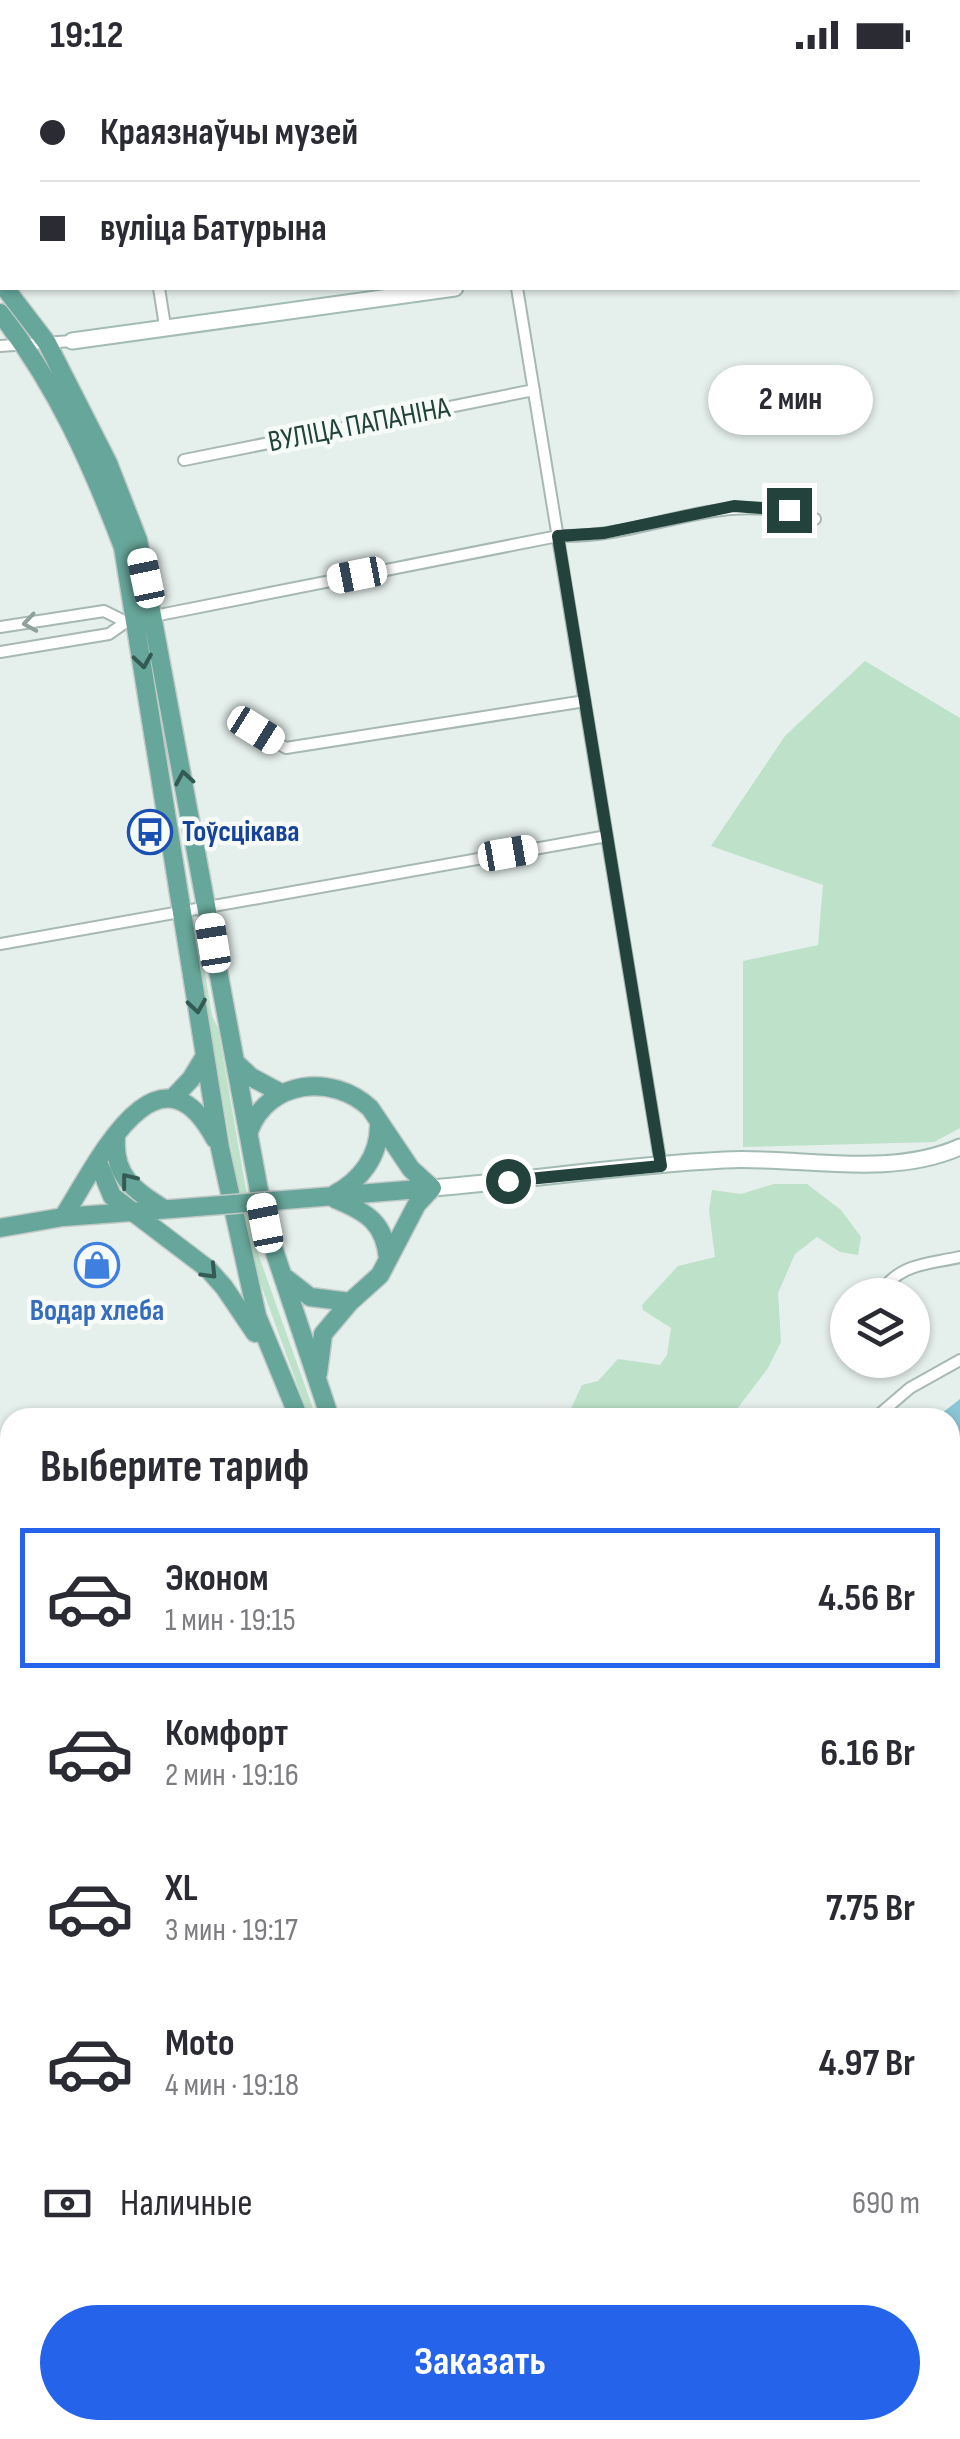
<!DOCTYPE html>
<html lang="ru">
<meta charset="utf-8">
<style>
:root{--surface:#fff;--page:#f7f7f7;--text:#2b2b33;--muted:#7c7c81;--line:#e1e1e2;--accent:#2563eb}
body{margin:0;font-family:"Sofia Sans Condensed",sans-serif;background:var(--page);color:var(--text);height:100vh;display:flex;flex-direction:column;font-size:38px;white-space:nowrap}
*{box-sizing:border-box;margin:0}
p{font-size:32px;color:var(--muted)}
.icon{flex:none;width:55px;height:55px;fill:none;stroke:currentColor;stroke-width:2;stroke-linecap:round;stroke-linejoin:round}
.map{position:relative;flex:1;overflow:hidden}
.details{position:absolute;left:0px;top:1338px;width:960px;height:1032px;display:flex;flex-direction:column;background:var(--surface);border-radius:30px 30px 0 0;box-shadow:0 2px 8px #0004}
.details>*{flex:none}
.banner{position:absolute;left:0px;top:0px;width:960px;height:220px;box-shadow:0 2px 8px #0004;display:grid;align-content:center;height:220px;padding:0 40px;background:var(--surface)}
.fabs{position:absolute;left:830px;top:1208px;display:grid;gap:20px}
.fabs a{display:grid;place-items:center;width:100px;height:100px;border-radius:50%;background:var(--surface);box-shadow:0 2px 8px #0004;font-size:50px}
.end{position:absolute;width:45px;height:45px;margin:-22px;border:12px solid #22423b;background:#fff;box-shadow:0 0 0 5px #fff}
.from{border-radius:50%}
.bubble{position:absolute;height:70px;border-radius:35px;background:var(--surface);box-shadow:0 2px 8px #0004;font-size:32px;font-weight:700;line-height:70px;text-align:center}
.car{position:absolute;width:30px;height:60px;margin:-30px -15px;border-radius:12px;box-shadow:0 0 8px 2px #0007;background:linear-gradient(#fff 24%,#345 0 40%,#fff 0 76%,#345 0 86%,#fff 0)}
.banner b{display:flex;align-items:center;gap:35px;height:95px;font-size:38px}
.banner b+b{border-top:2px solid var(--line)}
.banner i{width:25px;height:25px;background:var(--text)}
ul{padding:0;list-style:none}
li{display:flex;align-items:center;gap:30px;height:140px;margin:0 20px 15px;padding:0 20px;border:5px solid transparent;border-radius:0px}
li div{flex:1}
li b{display:block;font-size:38px}
li em{font-style:normal;font-weight:700}
li.selected{border-color:var(--accent)}
li>.icon{width:90px;height:90px;stroke-width:1.5}
h2{padding:0 40px;font-size:45px;line-height:120px}
.pay{display:flex;align-items:center;gap:25px;height:110px;padding:0 40px;font-size:38px}
.pay p{margin-inline-start:auto}
.primary-button{display:flex;gap:20px;margin-top:auto;padding:20px 40px}
.primary-button a{flex:1;height:115px;border-radius:60px;background:var(--accent);color:#fff;font-size:40px;font-weight:700;line-height:115px;text-align:center}
.status{display:flex;justify-content:space-between;align-items:center;height:70px;padding:0 50px;background:var(--surface);direction:ltr}
.status svg{height:28px;fill:currentColor}
.map>svg:first-child{display:block}
.green{fill:#bde1c9}
.water{fill:#8bc6d6}
.lines{fill:none;stroke-linecap:round;stroke-linejoin:round}
.street-casing{stroke:#a7b8b3;stroke-width:14}
.secondary-casing{stroke:#a2bbb4;stroke-width:19}
.primary-casing{stroke:#c1cac8;stroke-width:21}
.street{stroke:#fff;stroke-width:10}
.secondary{stroke:#fff;stroke-width:15}
.primary{stroke:#67a69a;stroke-width:18}
.primary-bridge-casing{stroke:#c1cac8;stroke-width:21;stroke-linecap:butt}
.primary-bridge{stroke:#67a69a;stroke-width:18}
.oneway{stroke:#90a09d}
.oneway2{stroke:#335b53}
.route{stroke:#22423b;stroke-width:12}
.labels{text-anchor:middle;dominant-baseline:central;stroke-width:9;stroke-linejoin:round;paint-order:stroke}
.street-label{font-size:30px;fill:#22423b;stroke:#f6fbf8}
.transit-label{font-size:30px;font-weight:bold;fill:#164399;stroke:#f6fbf8;text-anchor:start}
.shop-label{font-size:30px;font-weight:bold;fill:#366cbe;stroke:#f6fbf8}
</style>
<div class="status"><b>19:12</b><svg viewBox="0 0 49 12"><path d="M0 12V9h3v3zM5 12V6h3v6zM10 12V3h3v9zM15 12V0h3v12zM26 1h20v11H26zM47 4h2v5h-2z"/></svg></div>
<div class="map">
<svg width="960" height="2369" viewBox="0 0 960 2369">
<rect width="100%" height="100%" fill="#e5efeb"/>
<path class="green" d="M865 591 960 648V1058L934 1072 743 1077V891L818 875 823 815 711 776 785 666Z
M200 874 212 946 218 958 256 1178 316 1347H309L248 1179 197 875Z
M774 1114H807L841 1140 861 1167 858 1185 840 1182 817 1167 795 1184 778 1223 781 1272 768 1298 731 1347H567L582 1315 598 1311 618 1289 660 1295 667 1285 671 1258 643 1240 642 1235 678 1196 715 1187 709 1140 712 1120 741 1124Z"/>
<path class="water" d="M960 1329V1394L950 1405V1348L937 1347Z
M113 2360H220L209 2369H103Z
M384 2360H465L477 2369H366Z"/>
<g class="lines">
<defs>
<path id="street" d="M38 0 39 2
M121 0 122 2
M202 2 218 0
M838 2 849 0
M159 218 165 256
M517 218 661 1096
M0 276 72 271
M184 390 534 320
M154 546 558 466C652 469 718 416 815 449
M0 557 104 541 126 552
M0 582 109 564 126 552 136 550
M256 661 286 678 585 631
M0 874 607 766
M878 1225C900 1193 924 1195 960 1187
M844 1276 848 1270
M875 1348 910 1318 960 1290
M0 1489H10
M0 1777 10 1776
M0 1947 10 1945
M0 2045 10 2054
M0 2151H10"/>
<path id="secondary" d="M958 145H960
M72 271 455 218
M432 1118C529 1110 626 1095 724 1090 801 1086 888 1109 960 1077"/>
<path id="primary" d="M5 218 47 273 108 393 138 470 265 1153 330 1348
M0 243C56 314 91 393 123 477L220 1078 257 1246 299 1348
M235 992 251 1007 279 1022
M172 1029 191 1009 205 986
M249 1061C268 1010 332 1003 370 1038L411 1099 432 1118
M116 1067C113 1106 134 1120 164 1139
M98 1092 112 1126 208 1199 224 1217 255 1263
M335 1124C361 1110 379 1086 379 1056
M309 1128 432 1118
M335 1129C367 1142 385 1153 388 1189
M63 1147C95 1098 157 961 215 1069
M0 1158 63 1147 171 1139
M283 1206 310 1227 350 1232
M318 1303 323 1264 350 1232 380 1205 417 1134 432 1118
M950 2156 960 2167
M950 2205 960 2216"/>
</defs>
<use href="#street" class="street-casing"/>
<use href="#secondary" class="secondary-casing"/>
<use href="#primary" class="primary-casing"/>
<use href="#street" class="street"/>
<use href="#secondary" class="secondary"/>
<use href="#primary" class="primary"/>
<defs>
<path id="primary-bridge" d="M171 1139 309 1128"/>
</defs>
<use href="#primary-bridge" class="primary-bridge-casing"/>
<use href="#primary-bridge" class="primary-bridge"/>
</g>
<defs><path id="oneway-chevron" d="M-2-3.5L2.5 0L-2 3.5" fill="none" stroke-width="1.6" stroke-linecap="round" stroke-linejoin="round" transform="scale(2.5)"/></defs>
<use class="oneway" href="#oneway-chevron" transform="translate(30 553) rotate(171)"/>
<g class="oneway2">
<use href="#oneway-chevron" transform="translate(143 591) rotate(81)"/>
<use href="#oneway-chevron" transform="translate(184 708) rotate(-100)"/>
<use href="#oneway-chevron" transform="translate(197 936) rotate(81)"/>
<use href="#oneway-chevron" transform="translate(128 1110) rotate(-128)"/>
<use href="#oneway-chevron" transform="translate(210 1202) rotate(46)"/>
</g>
<g class="lines">
<path class="route" d="M508 1111 661 1096 558 466 604 463 734 436 789 440"/>
</g>
<defs>
<symbol id="bus-ring" viewBox="-11 -11 22 22"><circle r="9.5" fill="#f6fbf8" stroke="#1a4fb4" stroke-width="1.5"/><path d="M-5-6H5V4H4V6H2V4H-2V6H-4V4H-5ZM-3.5-4V0h7V-4ZM-3.5 1.2v1.5H-2V1.2ZM2 1.2v1.5H3.5V1.2Z" fill="#1a4fb4"/></symbol>
<symbol id="shop-ring" viewBox="-11 -11 22 22"><circle r="9.5" fill="#f6fbf8" stroke="#3f7fe0" stroke-width="1.5"/><path d="M-5-2.5h2.3a2.7 3.5 0 0 1 5.4 0H5L5.5 6h-11ZM-1.5-2.5h3a1.5 2.3 0 0 0-3 0Z" fill="#3f7fe0"/></symbol>
</defs>
<g fill-rule="evenodd">
<use href="#bus-ring" x="125" y="737" width="50" height="50"/>
<use href="#shop-ring" x="72" y="1170" width="50" height="50"/>
</g>
<g class="labels">
<g class="street-label">
<text transform="translate(359 355) rotate(-11)">ВУЛІЦА ПАПАНІНА</text>
</g>
<g class="transit-label">
<text x="182" y="762">Тоўсцікава</text>
</g>
<g class="shop-label">
<text x="97" y="1241">Водар хлеба</text>
</g>
</g>
</svg>
<div class="fabs">
<a><svg class="icon" aria-label="layers" viewBox="0 0 24 24"><path d="M12 4l9 5-9 5-9-5zM3 14l9 5 9-5"/></svg></a>
</div>
<i class="end from" style="left:508px;top:1111px"></i>
<i class="end" style="left:789px;top:440px"></i>
<div class="bubble" style="left:708px;top:295px;width:165px">2 мин</div>
<i class="car" style="left:357px;top:505px;rotate:259deg"></i>
<i class="car" style="left:146px;top:508px;rotate:348deg"></i>
<i class="car" style="left:256px;top:660px;rotate:122deg"></i>
<i class="car" style="left:508px;top:783px;rotate:80deg"></i>
<i class="car" style="left:213px;top:873px;rotate:351deg"></i>
<i class="car" style="left:265px;top:1153px;rotate:349deg"></i>
<div class="banner">
<b><i class="from"></i>Краязнаўчы музей</b>
<b><i></i>вуліца Батурына</b>
</div>
<section class="details">
<h2>Выберите тариф</h2>
<ul>
<li class="selected"><svg class="icon" aria-label="car" viewBox="0 0 24 24"><path d="M5 17H2v-5l4-1 3-4h7l3 4 3 1v5h-3M9 17h6M6 11h13"/><circle cx="7" cy="17" r="2"/><circle cx="17" cy="17" r="2"/></svg><div><b>Эконом</b><p>1 мин · 19:15</p></div><em>4.56 Br</em></li>
<li><svg class="icon" aria-label="car" viewBox="0 0 24 24"><path d="M5 17H2v-5l4-1 3-4h7l3 4 3 1v5h-3M9 17h6M6 11h13"/><circle cx="7" cy="17" r="2"/><circle cx="17" cy="17" r="2"/></svg><div><b>Комфорт</b><p>2 мин · 19:16</p></div><em>6.16 Br</em></li>
<li><svg class="icon" aria-label="car" viewBox="0 0 24 24"><path d="M5 17H2v-5l4-1 3-4h7l3 4 3 1v5h-3M9 17h6M6 11h13"/><circle cx="7" cy="17" r="2"/><circle cx="17" cy="17" r="2"/></svg><div><b>XL</b><p>3 мин · 19:17</p></div><em>7.75 Br</em></li>
<li><svg class="icon" aria-label="car" viewBox="0 0 24 24"><path d="M5 17H2v-5l4-1 3-4h7l3 4 3 1v5h-3M9 17h6M6 11h13"/><circle cx="7" cy="17" r="2"/><circle cx="17" cy="17" r="2"/></svg><div><b>Moto</b><p>4 мин · 19:18</p></div><em>4.97 Br</em></li>
</ul>
<div class="pay"><svg class="icon" aria-label="cash" viewBox="0 0 24 24"><path d="M3 7h18v10H3z"/><circle cx="12" cy="12" r="2"/></svg>Наличные<p>690 m</p></div>
<div class="primary-button"><a>Заказать</a></div>
</section>
</div>
